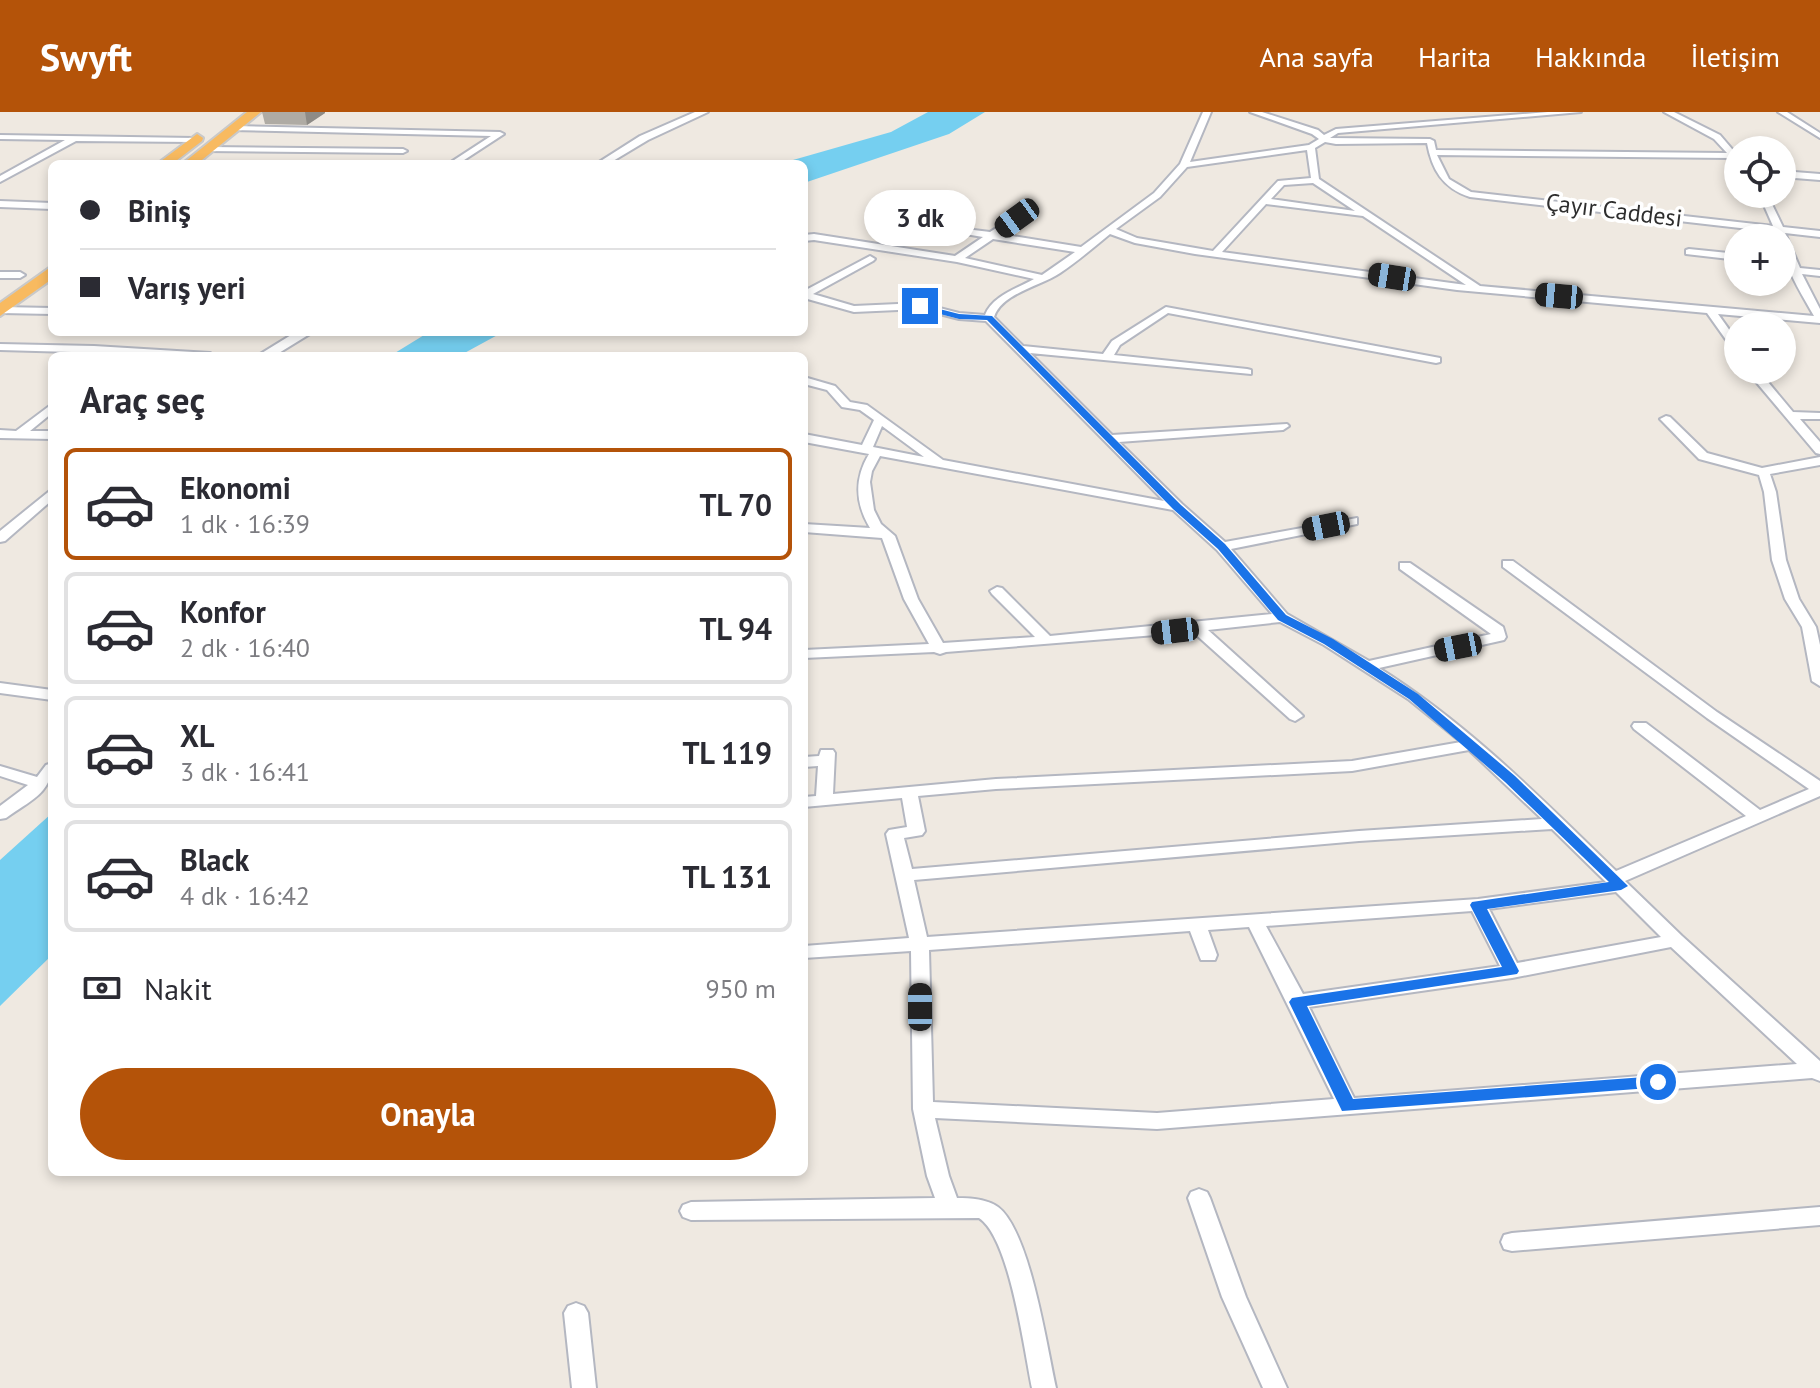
<!DOCTYPE html>
<html lang="tr">
<meta charset="utf-8">
<style>
:root{--surface:#fff;--page:#f7f7f7;--text:#2b2b33;--muted:#7c7c81;--line:#e1e1e2;--accent:#b45309}
body{margin:0;font-family:"PT Sans",sans-serif;background:var(--page);color:var(--text);height:100vh;display:flex;flex-direction:column;font-size:30px;white-space:nowrap}
*{box-sizing:border-box;margin:0}
p{font-size:26px;color:var(--muted)}
.icon{flex:none;width:44px;height:44px;fill:none;stroke:currentColor;stroke-width:2;stroke-linecap:round;stroke-linejoin:round}
.map{position:relative;flex:1;overflow:hidden}
.panel{position:absolute;left:48px;top:240px;width:760px;height:824px;display:flex;flex-direction:column;background:var(--surface);border-radius:12px;box-shadow:0 4px 12px #0003}
.panel>*{flex:none}
.hud{position:absolute;left:48px;top:48px;width:760px;height:176px;border-radius:12px;box-shadow:0 4px 12px #0003;display:grid;align-content:center;height:176px;padding:0 32px;background:var(--surface)}
.fabs{position:absolute;left:1724px;top:24px;display:grid;gap:16px}
.fabs a{display:grid;place-items:center;width:72px;height:72px;border-radius:50%;background:var(--surface);box-shadow:0 4px 12px #0003;font-size:40px}
.end{position:absolute;width:36px;height:36px;margin:-18px;border:10px solid #1a73e8;background:#fff;box-shadow:0 0 0 4px #fff}
.from{border-radius:50%}
.bubble{position:absolute;height:56px;border-radius:28px;background:var(--surface);box-shadow:0 4px 12px #0003;font-size:26px;font-weight:700;line-height:56px;text-align:center}
.car{position:absolute;width:24px;height:48px;margin:-24px -12px;border-radius:10px;box-shadow:0 0 6px 2px #0007;background:linear-gradient(#222 24%,#8ab4d8 0 40%,#222 0 76%,#8ab4d8 0 86%,#222 0)}
.hud b{display:flex;align-items:center;gap:28px;height:76px;font-size:30px}
.hud b+b{border-top:2px solid var(--line)}
.hud i{width:20px;height:20px;background:var(--text)}
ul{padding:0;list-style:none}
li{display:flex;align-items:center;gap:24px;height:112px;margin:0 16px 12px;padding:0 16px;border:4px solid var(--line);border-radius:12px}
li div{flex:1}
li b{display:block;font-size:30px}
li em{font-style:normal;font-weight:700}
li.selected{border-color:var(--accent)}
li>.icon{width:72px;height:72px;stroke-width:1.5}
h2{padding:0 32px;font-size:36px;line-height:96px}
.pay{display:flex;align-items:center;gap:20px;height:88px;padding:0 32px;font-size:30px}
.pay p{margin-inline-start:auto}
.action{display:flex;gap:16px;margin-top:auto;padding:16px 32px}
.action a{flex:1;height:92px;border-radius:48px;background:var(--accent);color:#fff;font-size:32px;font-weight:700;line-height:92px;text-align:center}
header{display:flex;align-items:center;gap:48px;box-sizing:border-box;height:112px;padding:0 40px;background:var(--accent);color:#fff}
header strong{font-size:38px}
nav{display:flex;gap:44px;margin-inline-start:auto;font-size:28px}
.map>svg:first-child{display:block}
.water{fill:#75cff0}
.lines{fill:none;stroke-linecap:round;stroke-linejoin:round}
.minor-casing{stroke:#b4b7c1;stroke-width:4}
.tertiary-casing{stroke:#b4b7c1;stroke-width:4}
.trunk-casing{stroke:#c9c9c9;stroke-width:4}
.minor{fill:#fff;fill-rule:evenodd}
.tertiary{fill:#fff;fill-rule:evenodd}
.trunk{fill:#f8ba60;fill-rule:evenodd}
.wall{fill:#afaba4}
.shaded-wall{fill:#8e8b86}
.route{fill:#1a73e8}
.labels{text-anchor:middle;dominant-baseline:central;stroke-width:7;stroke-linejoin:round;paint-order:stroke}
.far-street-label{font-size:24px;fill:#2e2e2e;stroke:#fff}
</style>
<header>
<strong>Swyft</strong>
<nav><a>Ana sayfa</a><a>Harita</a><a>Hakkında</a><a>İletişim</a></nav>
</header>
<div class="map">
<svg width="1820" height="1276" viewBox="0 0 1820 1276">
<rect width="100%" height="100%" fill="#efe9e1"/>
<path class="water" d="M928 0H985L949 22 804 71V52H779L891 20Z
M429 220H503L459 244H390Z
M52 701V843L0 894V748Z"/>
<g class="lines">
<defs>
<path id="minor" d="M1203 0H1211L1190 50 1309 33 1319 27 1312 22 1250 0H1262L1318 18 1324 23 1336 17 1548 0H1581L1338 21 1330 26 1430 27 1434 29 1436 38 1727 41 1714 27 1664 0H1674L1720 23 1738 44V50L1731 46 1437 43 1449 67 1471 80 1773 114 1759 82H1767L1783 115 1820 119V125L1785 121 1800 156 1820 158V164L1802 162 1820 197V211L1718 202 1738 230V240L1734 239 1707 201 1457 178 1195 142 1135 131 1110 122C1094 135 1078 149 1060 161 1041 174 1002 181 994 205L1023 234 1103 242 1112 229 1166 195 1440 246V250L1436 251 1168 201 1120 233 1114 243 1247 257 1251 258V262L1030 241 1112 323 1287 312 1289 314 1283 318 1119 330 1182 392 1225 430 1357 406V412L1352 413 1231 437 1287 502 1369 549 1491 522 1400 457V451H1410L1503 515 1506 525 1504 528 1379 556C1468 612 1541 686 1616 759L1746 704 1634 617 1632 614 1634 611H1646L1760 698 1809 677 1707 606 1503 455V449H1513L1717 600 1820 669V684L1625 769 1682 824 1820 949V969L1812 966 1157 1017 935 1006 949 1064 957 1086C971 1086 987 1087 998 1095 1030 1119 1047 1236 1056 1276H1032C1024 1238 1010 1126 979 1106L691 1108 683 1105 680 1099 683 1093 691 1090 935 1086 927 1064 913 997 911 839 804 846V834L909 826 886 722 889 718 907 715 902 686 804 695V685L816 684 818 654 804 655V645L819 644 821 638H833L835 641 833 682 996 667 1352 649 1461 630 1408 587 1324 533 1280 510 1208 518 1300 601 1303 604 1295 609 1290 607 1193 520 946 540 940 542 934 540 804 546V538L929 532 904 487 882 426 804 420V412L870 416C855 391 854 367 869 342L804 330V322L862 333 874 308 860 298 842 295 827 278 804 272V265L835 274 850 290 867 293 943 348 1164 389 986 209 959 207 920 197 854 200 804 186V179L870 144 875 147 873 149 813 182 854 194 920 191 959 201 985 203C992 184 1018 176 1034 167L957 150 814 128 804 129V123L814 122 955 144 983 125 941 118V114L990 120 1017 103 1020 104V108L1000 122 1081 135 1154 81 1180 52ZM1325 30 1336 32 1427 31C1432 57 1442 76 1470 85L1775 120 1778 126H1782C1782 152 1801 181 1814 204L1480 174 1319 67 1315 36ZM1307 38 1311 66 1278 69 1213 139 1137 126 1116 117 1160 85 1187 55ZM1313 71 1355 99 1271 87 1284 73ZM1266 92 1363 104 1466 173 1222 140ZM993 127 1075 140 1042 163 965 146ZM882 314 924 345 873 335ZM880 344 1173 398 1217 438 1272 502 1050 524 1002 476 997 475 990 479 992 482 1035 525 943 531 918 487 895 424 881 412 874 398 870 370 872 359ZM1469 638 1542 707 1359 719 912 757 904 726 922 723 925 719 918 684 996 677 1352 659ZM1552 717 1606 770 1478 787 927 825 914 768 1359 729ZM1616 780 1661 825 1517 851 1489 797ZM1472 799 1500 854 1303 882 1266 814ZM1249 815 1334 987 1157 1001 933 990 929 838 1190 819 1201 848H1215L1217 843 1208 818ZM1671 835 1797 952 1354 986 1309 895 1512 866Z
M1778 0H1787L1820 21V26Z
M234 14 500 20 504 22 458 52H448L491 24 231 18Z
M0 23 194 26 198 28 194 30 76 29 0 70V64L65 28 0 27Z
M208 35 403 37 407 39 403 41 205 39Z
M1782 59 1820 62V68L1782 65Z
M0 89 52 91V97L0 95Z
M1689 137 1738 142V148L1686 142V138Z
M0 160H20L25 163 20 166H0Z
M1 195 52 196V202L1 201Z
M0 232 94 234 210 241 215 244 0 238Z
M1746 258H1758L1793 300 1820 301V307H1800L1820 330V342L1816 341Z
M52 292V301L30 319H52V327L0 326V318L16 319Z
M1666 304 1670 305 1707 341 1762 356 1820 345V353L1770 362 1776 380 1786 448 1799 487 1816 515 1820 533V574L1812 569 1802 515 1785 487 1772 448 1764 380 1759 363 1699 347 1662 309 1660 307Z
M52 377V388L5 429 0 430V419Z
M0 571 52 578V588L0 581Z
M52 651C52 682 29 689 6 706L0 707V694L28 673 0 664V654L37 665 46 653Z
M1199 1077 1207 1080 1210 1086 1246 1185 1287 1276H1263L1222 1185 1188 1086 1191 1080Z
M1820 1095V1113L1512 1139 1504 1137 1501 1130 1504 1123 1512 1121Z
M576 1191 584 1194 588 1201 596 1276H572L564 1201 568 1194Z"/>
<path id="tertiary" d="M695 0H708L648 28 608 52H596L640 24Z
M296 220H313L274 244H257Z"/>
<path id="trunk" d="M247 0H261L197 52H182Z
M197 22 203 26 202 29 172 52H157Z
M52 154V167L0 204V191Z"/>
</defs>
<use href="#minor" class="minor-casing"/>
<use href="#tertiary" class="tertiary-casing"/>
<use href="#trunk" class="trunk-casing"/>
<use href="#minor" class="minor"/>
<use href="#tertiary" class="tertiary"/>
<use href="#trunk" class="trunk"/>
</g>
<path class="wall" d="M262 0H325V1L307 13 265 12Z"/>
<path class="shaded-wall" d="M305 0H325V1L307 13Z"/>
<path class="route" d="M920 192 959 202 992 204 1181 393 1225 432 1286 503 1333 527 1418 582 1515 664 1628 774 1621 778 1487 797 1519 859 1517 862 1307 894 1353 987 1658 964 1666 970 1663 975 1342 999 1289 890 1292 886 1502 855 1470 793 1472 790 1609 770 1505 670 1409 587 1324 532 1278 508 1218 437 1173 397 987 208 959 207 917 196Z"/>
<g class="labels">
<g class="far-street-label">
<text transform="translate(1614 98) rotate(7)">Çayır Caddesi</text>
</g>
</g>
</svg>
<div class="fabs">
<a><svg class="icon" aria-label="locate" viewBox="0 0 24 24"><circle cx="12" cy="12" r="6"/><path d="M12 2v4M12 18v4M2 12h4M18 12h4"/></svg></a>
<a>+</a>
<a>−</a>
</div>
<i class="end from" style="left:1658px;top:970px"></i>
<i class="end" style="left:920px;top:194px"></i>
<div class="bubble" style="left:864px;top:78px;width:112px">3 dk</div>
<i class="car" style="left:1017px;top:106px;rotate:234deg"></i>
<i class="car" style="left:1392px;top:165px;rotate:279deg"></i>
<i class="car" style="left:1559px;top:184px;rotate:275deg"></i>
<i class="car" style="left:1326px;top:414px;rotate:259deg"></i>
<i class="car" style="left:1175px;top:519px;rotate:263deg"></i>
<i class="car" style="left:1458px;top:535px;rotate:259deg"></i>
<i class="car" style="left:920px;top:895px;rotate:0deg"></i>
<div class="hud">
<b><i class="from"></i>Biniş</b>
<b><i></i>Varış yeri</b>
</div>
<section class="panel">
<h2>Araç seç</h2>
<ul>
<li class="selected"><svg class="icon" aria-label="car" viewBox="0 0 24 24"><path d="M5 17H2v-5l4-1 3-4h7l3 4 3 1v5h-3M9 17h6M6 11h13"/><circle cx="7" cy="17" r="2"/><circle cx="17" cy="17" r="2"/></svg><div><b>Ekonomi</b><p>1 dk · 16:39</p></div><em>TL 70</em></li>
<li><svg class="icon" aria-label="car" viewBox="0 0 24 24"><path d="M5 17H2v-5l4-1 3-4h7l3 4 3 1v5h-3M9 17h6M6 11h13"/><circle cx="7" cy="17" r="2"/><circle cx="17" cy="17" r="2"/></svg><div><b>Konfor</b><p>2 dk · 16:40</p></div><em>TL 94</em></li>
<li><svg class="icon" aria-label="car" viewBox="0 0 24 24"><path d="M5 17H2v-5l4-1 3-4h7l3 4 3 1v5h-3M9 17h6M6 11h13"/><circle cx="7" cy="17" r="2"/><circle cx="17" cy="17" r="2"/></svg><div><b>XL</b><p>3 dk · 16:41</p></div><em>TL 119</em></li>
<li><svg class="icon" aria-label="car" viewBox="0 0 24 24"><path d="M5 17H2v-5l4-1 3-4h7l3 4 3 1v5h-3M9 17h6M6 11h13"/><circle cx="7" cy="17" r="2"/><circle cx="17" cy="17" r="2"/></svg><div><b>Black</b><p>4 dk · 16:42</p></div><em>TL 131</em></li>
</ul>
<div class="pay"><svg class="icon" aria-label="cash" viewBox="0 0 24 24"><path d="M3 7h18v10H3z"/><circle cx="12" cy="12" r="2"/></svg>Nakit<p>950 m</p></div>
<div class="action"><a>Onayla</a></div>
</section>
</div>
